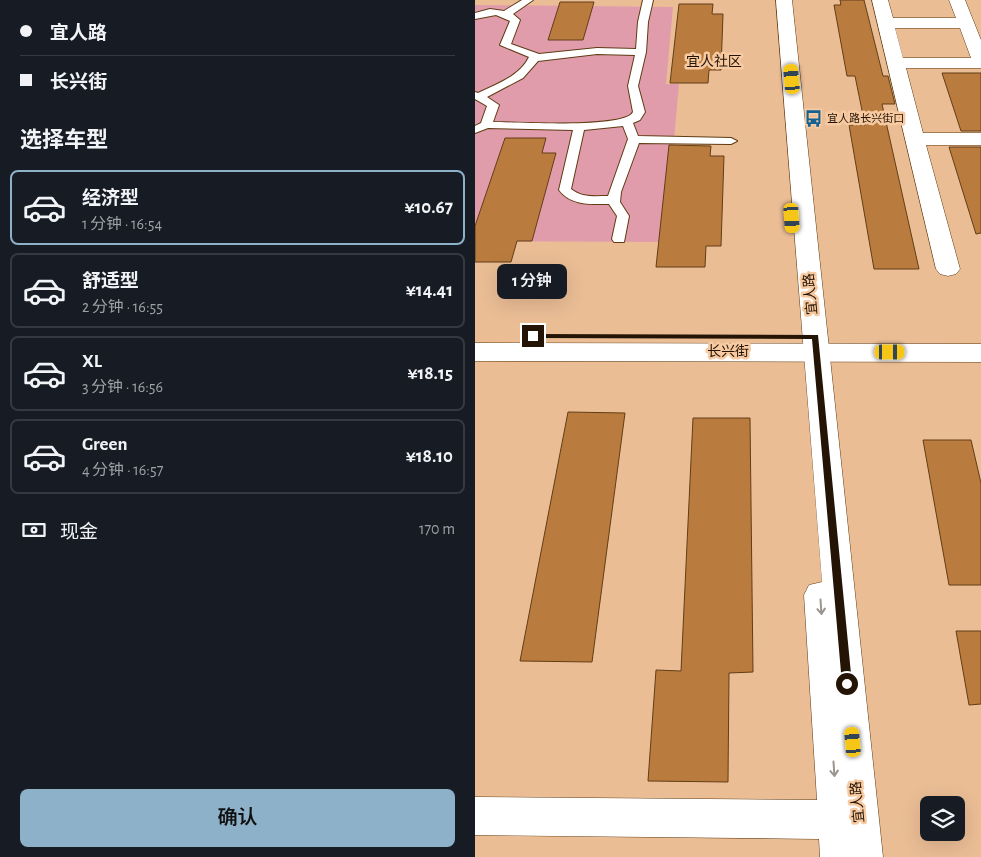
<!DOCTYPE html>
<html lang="zh">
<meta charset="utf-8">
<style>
:root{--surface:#171b24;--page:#242831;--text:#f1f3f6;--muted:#9ea1a6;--line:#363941;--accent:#8eb1ca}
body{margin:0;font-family:"Alegreya Sans","Noto Sans SC",sans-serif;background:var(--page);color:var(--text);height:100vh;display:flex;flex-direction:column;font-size:19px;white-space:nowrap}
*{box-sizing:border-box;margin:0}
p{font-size:16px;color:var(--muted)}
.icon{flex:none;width:28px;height:28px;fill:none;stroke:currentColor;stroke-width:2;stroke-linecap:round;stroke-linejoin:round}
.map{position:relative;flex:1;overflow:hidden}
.details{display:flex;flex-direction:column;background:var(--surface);width:475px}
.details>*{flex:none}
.top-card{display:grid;align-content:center;height:110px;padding:0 20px;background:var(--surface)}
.buttons{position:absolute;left:445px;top:796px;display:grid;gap:10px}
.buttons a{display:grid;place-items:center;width:45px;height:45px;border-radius:8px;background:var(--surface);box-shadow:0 5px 20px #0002;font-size:25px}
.end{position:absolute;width:22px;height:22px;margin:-11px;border:6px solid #241405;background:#fff;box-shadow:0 0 0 2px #fff}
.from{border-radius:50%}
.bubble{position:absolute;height:35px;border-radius:8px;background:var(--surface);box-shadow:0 5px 20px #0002;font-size:16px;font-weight:600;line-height:35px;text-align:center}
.car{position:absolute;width:15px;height:30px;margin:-15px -8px;border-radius:6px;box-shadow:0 0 4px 1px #0007;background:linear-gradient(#f5c518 24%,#345 0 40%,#f5c518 0 76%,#345 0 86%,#f5c518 0)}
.top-card b{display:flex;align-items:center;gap:18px;height:48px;font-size:19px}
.top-card b+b{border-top:1px solid var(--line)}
.top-card i{width:12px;height:12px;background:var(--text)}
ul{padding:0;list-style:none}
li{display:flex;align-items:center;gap:15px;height:75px;margin:0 10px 8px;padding:0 10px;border:2px solid var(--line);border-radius:8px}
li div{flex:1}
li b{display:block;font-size:19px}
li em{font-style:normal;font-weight:600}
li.on{border-color:var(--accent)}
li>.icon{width:45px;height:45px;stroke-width:1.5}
h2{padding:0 20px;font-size:22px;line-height:60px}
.pay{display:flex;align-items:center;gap:12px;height:55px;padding:0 20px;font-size:19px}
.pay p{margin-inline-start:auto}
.action{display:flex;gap:10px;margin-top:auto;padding:10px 20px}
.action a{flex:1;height:58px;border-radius:8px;background:var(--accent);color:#111;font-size:20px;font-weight:600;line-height:58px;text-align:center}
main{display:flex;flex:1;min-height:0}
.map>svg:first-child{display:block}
.green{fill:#e19cac}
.building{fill:#ba7c3e;stroke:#623d16}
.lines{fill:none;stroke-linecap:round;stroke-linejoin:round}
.service-casing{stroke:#5f3b13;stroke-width:2}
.minor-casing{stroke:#5f3b13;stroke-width:1}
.secondary-casing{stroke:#5f3b13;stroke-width:1}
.service{fill:#fff;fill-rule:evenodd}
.minor{fill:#fff;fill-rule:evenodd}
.secondary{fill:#fff;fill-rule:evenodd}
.oneway{stroke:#9c958e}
.route{fill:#241405}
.labels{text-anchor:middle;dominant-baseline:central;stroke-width:5;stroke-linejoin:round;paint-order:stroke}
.far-poi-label{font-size:11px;fill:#241405;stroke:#f7caa1;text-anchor:start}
.far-quarter-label{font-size:14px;fill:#241405;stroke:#f7caa1}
.street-label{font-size:14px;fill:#241405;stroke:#f7caa1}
</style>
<main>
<section class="details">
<div class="top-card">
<b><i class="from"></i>宜人路</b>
<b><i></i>长兴街</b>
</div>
<h2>选择车型</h2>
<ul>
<li class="on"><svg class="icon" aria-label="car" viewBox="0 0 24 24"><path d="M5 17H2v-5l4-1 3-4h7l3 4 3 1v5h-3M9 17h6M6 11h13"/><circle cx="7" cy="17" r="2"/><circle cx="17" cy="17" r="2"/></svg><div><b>经济型</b><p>1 分钟 · 16:54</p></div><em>¥10.67</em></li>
<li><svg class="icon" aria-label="car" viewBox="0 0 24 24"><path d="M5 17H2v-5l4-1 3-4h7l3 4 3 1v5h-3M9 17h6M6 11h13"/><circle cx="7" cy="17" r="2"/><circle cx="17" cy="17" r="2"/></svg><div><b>舒适型</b><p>2 分钟 · 16:55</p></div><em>¥14.41</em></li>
<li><svg class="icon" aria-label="car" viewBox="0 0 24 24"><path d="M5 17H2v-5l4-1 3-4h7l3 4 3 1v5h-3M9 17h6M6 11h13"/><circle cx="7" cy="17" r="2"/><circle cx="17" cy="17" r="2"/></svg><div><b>XL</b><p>3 分钟 · 16:56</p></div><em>¥18.15</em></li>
<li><svg class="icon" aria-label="car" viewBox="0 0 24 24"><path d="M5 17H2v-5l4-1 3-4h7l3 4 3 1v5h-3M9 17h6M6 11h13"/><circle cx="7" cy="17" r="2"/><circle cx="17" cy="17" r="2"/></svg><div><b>Green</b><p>4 分钟 · 16:57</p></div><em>¥18.10</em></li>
</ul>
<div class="pay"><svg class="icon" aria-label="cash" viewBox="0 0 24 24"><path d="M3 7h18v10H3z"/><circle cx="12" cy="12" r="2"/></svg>现金<p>170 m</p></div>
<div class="action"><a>确认</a></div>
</section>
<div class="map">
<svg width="506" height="857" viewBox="0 0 506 857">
<rect width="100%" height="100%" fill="#eabd95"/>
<path class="green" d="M0 5 198 7 191 84H204L199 140 184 242 0 241Z"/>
<path class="building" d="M365 0H389L408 76H413L420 104H407L444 269H399L374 125H390L380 76H372L359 5H366Z
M85 2H119L108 40H73Z
M204 4H238L237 14H248L246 70H234L233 83H195Z
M467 73H506V131H486Z
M30 138H71L67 153H81L57 241H42L36 262H0V226Z
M194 145 236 146 235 156H249L246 246H231L230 267H181Z
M474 147H506V233L501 234Z
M93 412 150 413 117 662 45 661Z
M218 418H275L278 672 254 673 253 782 173 781 181 670 206 671Z
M448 440H496L506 483V585H474Z
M481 631H506V704L494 705Z"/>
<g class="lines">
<defs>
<path id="service" d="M47 0H58L38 14 45 20 36 44 64 54 122 48 161 49 163 22 168 0H178L173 22 171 52 163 86 170 112 165 120 158 123 163 136 256 138 262 141 256 144 164 143 146 192 145 202 154 216 149 242H139L137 239 142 216 134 204C116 204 96 206 84 190L98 130 13 128 0 133V126L6 123 12 106 0 99V92L3 93C22 84 45 76 54 57L25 45 35 21 21 15 0 19V13L15 9 29 11ZM122 54 160 55 153 86 158 112C150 129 40 122 18 122L24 105 12 97 48 78 63 61ZM148 126 153 139 133 196C120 196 107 198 96 189L109 130Z"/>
<path id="minor" d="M301 0H317L408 857H345L344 839 0 835V797L342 800 329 595 334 585 347 582Z
M397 0H413L418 18H481L474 0H490L506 40V68H431L448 133H506V145H451L485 269 481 274 473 276 465 274 461 269ZM420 28H485L496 58H428Z"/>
<path id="secondary" d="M0 343 506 344V362L0 361Z"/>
</defs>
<use href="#service" class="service-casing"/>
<use href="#minor" class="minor-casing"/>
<use href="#secondary" class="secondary-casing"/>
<use href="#service" class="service"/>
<use href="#minor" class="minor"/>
<use href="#secondary" class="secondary"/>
</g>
<defs><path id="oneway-shaft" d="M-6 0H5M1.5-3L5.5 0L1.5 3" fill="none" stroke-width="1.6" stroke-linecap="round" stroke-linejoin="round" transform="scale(1.25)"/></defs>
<g class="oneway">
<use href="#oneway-shaft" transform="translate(346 607) rotate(86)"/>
<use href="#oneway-shaft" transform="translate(359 769) rotate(86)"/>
</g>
<path class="route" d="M55 334 343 335 377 684 376 687 372 688 367 684 337 339 58 338 54 336Z"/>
<defs>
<symbol id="bus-bare" viewBox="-9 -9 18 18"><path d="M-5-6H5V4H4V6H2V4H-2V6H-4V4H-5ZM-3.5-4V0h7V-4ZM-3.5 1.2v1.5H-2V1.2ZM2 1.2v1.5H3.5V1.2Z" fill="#146194" stroke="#f7caa1" stroke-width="2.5" paint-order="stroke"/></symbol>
</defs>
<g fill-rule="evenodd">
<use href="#bus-bare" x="326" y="106" width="25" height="25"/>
</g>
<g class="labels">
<g class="far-poi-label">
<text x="352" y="118">宜人路长兴街口</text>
</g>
<g class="far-quarter-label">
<text x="239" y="62">宜人社区</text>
</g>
<g class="street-label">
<text transform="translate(336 294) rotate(-95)">宜人路</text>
<text x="253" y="352">长兴街</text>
<text transform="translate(383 802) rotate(-95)">宜人路</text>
</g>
</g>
</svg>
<div class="buttons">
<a><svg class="icon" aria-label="layers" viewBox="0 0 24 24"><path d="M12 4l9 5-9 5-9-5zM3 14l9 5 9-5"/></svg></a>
</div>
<i class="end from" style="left:372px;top:684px"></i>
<i class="end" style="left:58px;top:336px"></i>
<div class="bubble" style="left:22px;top:264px;width:70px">1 分钟</div>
<i class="car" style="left:317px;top:79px;rotate:355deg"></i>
<i class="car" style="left:317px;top:218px;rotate:176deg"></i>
<i class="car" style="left:415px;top:352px;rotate:90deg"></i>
<i class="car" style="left:378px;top:742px;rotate:355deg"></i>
</div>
</main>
